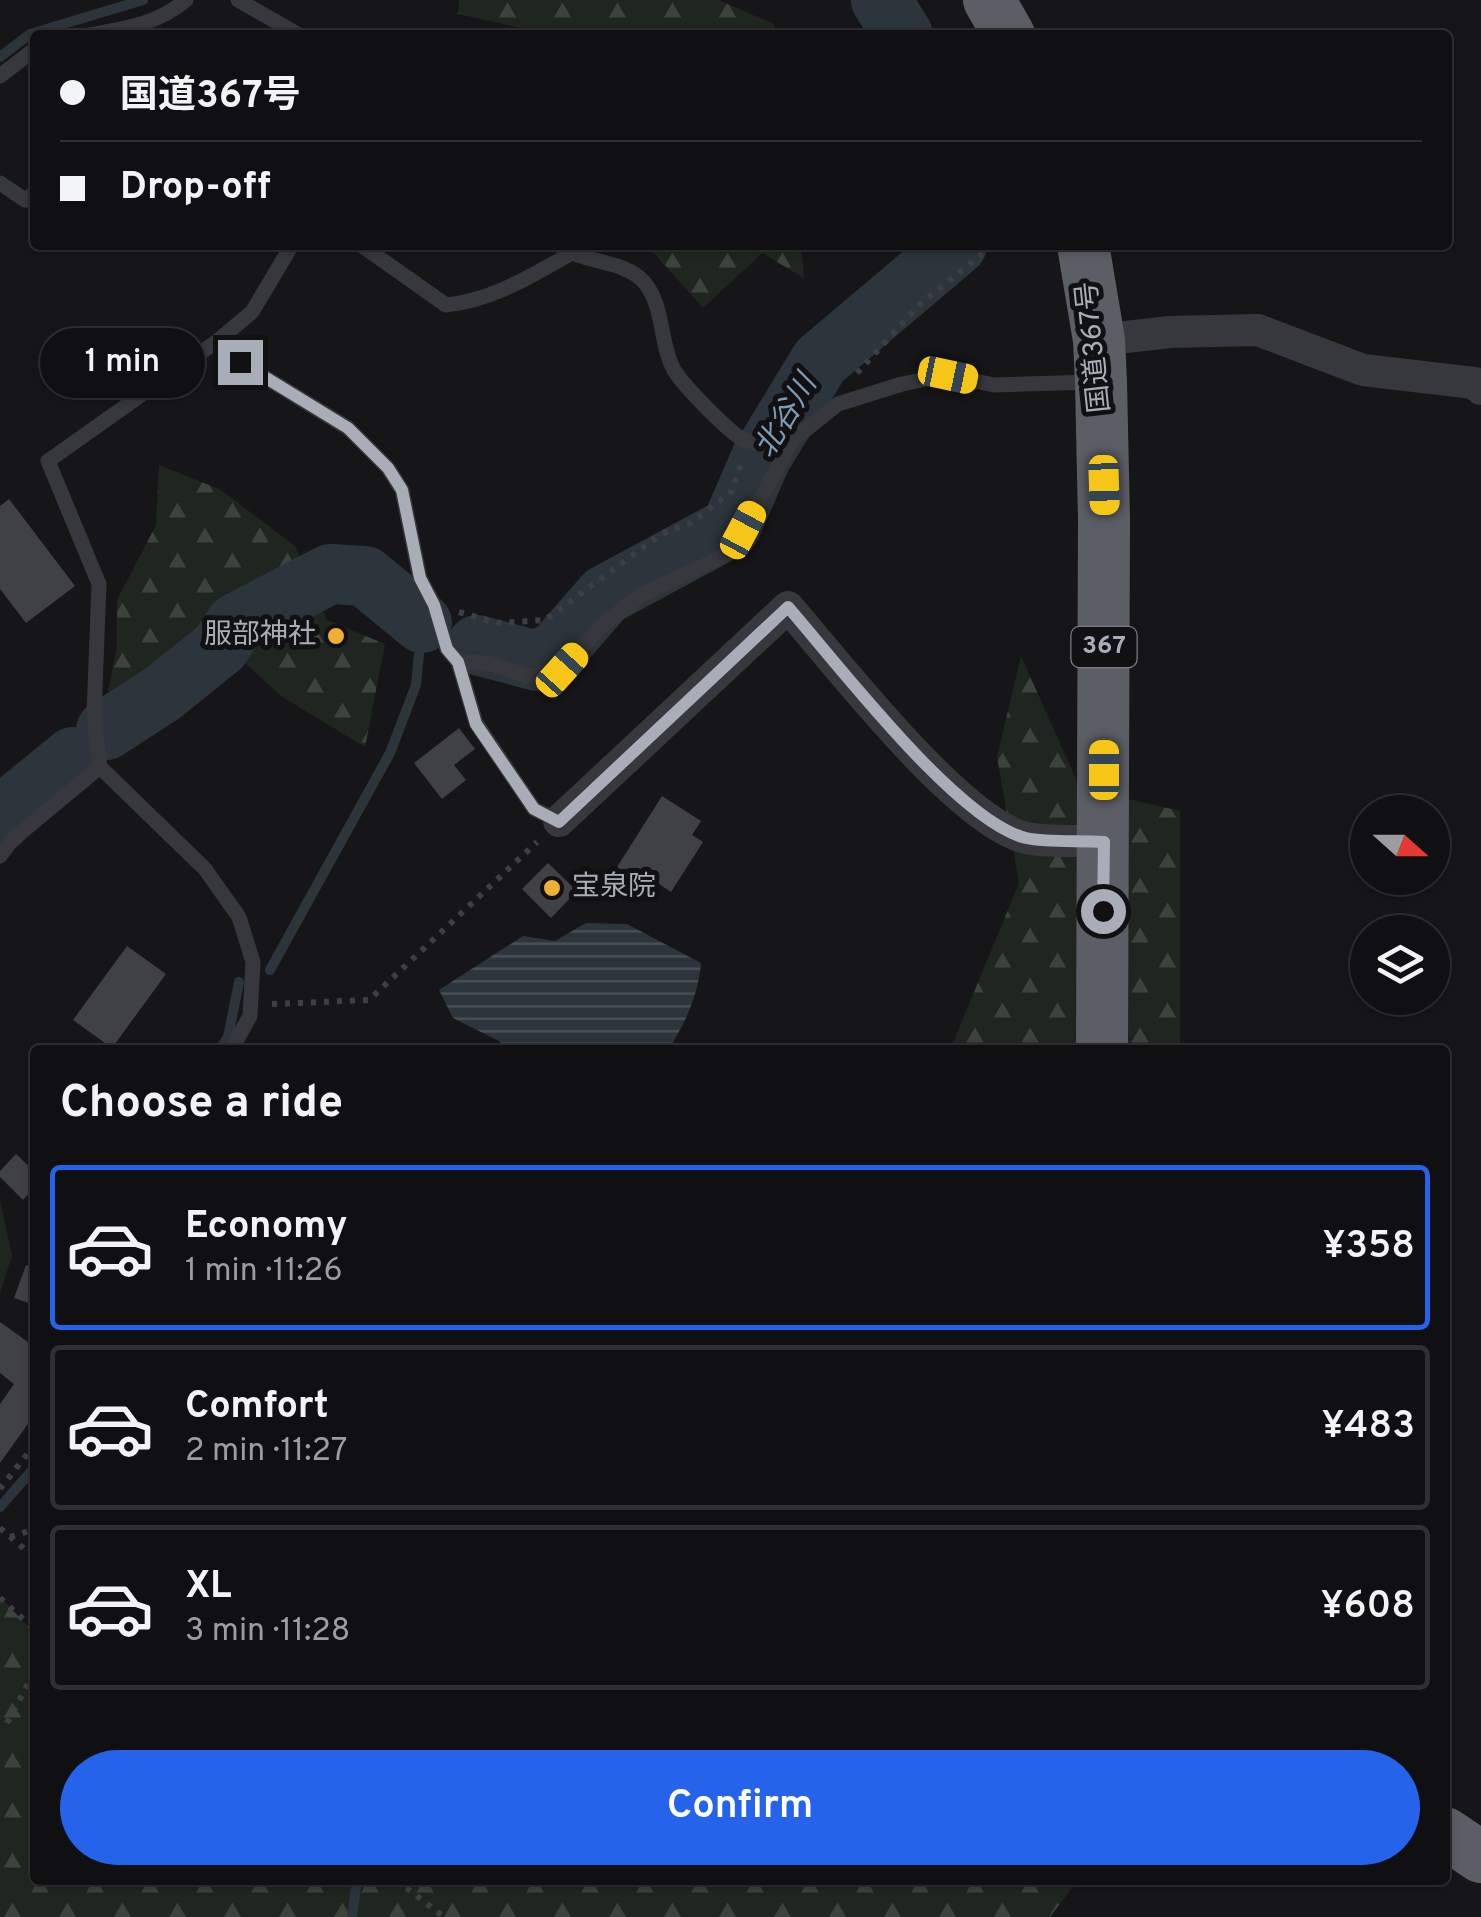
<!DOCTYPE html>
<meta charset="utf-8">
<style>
:root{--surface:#101012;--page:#1e1e20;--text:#f1f3f6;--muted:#9c9d9f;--line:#303032;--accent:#2563eb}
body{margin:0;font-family:Overpass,"Noto Sans JP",sans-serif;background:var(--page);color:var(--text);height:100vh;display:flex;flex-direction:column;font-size:38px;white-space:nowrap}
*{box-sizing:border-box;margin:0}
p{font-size:32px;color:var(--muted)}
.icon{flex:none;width:55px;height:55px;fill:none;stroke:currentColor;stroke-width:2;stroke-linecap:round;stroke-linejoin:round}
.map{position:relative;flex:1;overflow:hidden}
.sheet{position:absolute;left:30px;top:1045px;width:1420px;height:840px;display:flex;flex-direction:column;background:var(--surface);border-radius:10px;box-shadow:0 2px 8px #0004,0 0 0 2px var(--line)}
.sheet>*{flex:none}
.guide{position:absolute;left:30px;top:30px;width:1422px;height:220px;border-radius:10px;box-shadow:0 2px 8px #0004,0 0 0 2px var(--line);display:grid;align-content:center;height:220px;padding:0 30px;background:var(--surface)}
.needle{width:65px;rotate:111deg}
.controls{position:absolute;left:1350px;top:795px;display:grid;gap:20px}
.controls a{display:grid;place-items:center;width:100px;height:100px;border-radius:50%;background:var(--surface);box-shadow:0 2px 8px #0004,0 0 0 2px var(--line);font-size:50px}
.end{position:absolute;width:45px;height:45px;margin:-22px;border:12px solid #a8adb8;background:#111;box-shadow:0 0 0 5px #111}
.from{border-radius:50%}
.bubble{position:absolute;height:70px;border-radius:35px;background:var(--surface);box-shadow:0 2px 8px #0004,0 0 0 2px var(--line);font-size:32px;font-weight:600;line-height:70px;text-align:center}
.car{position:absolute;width:30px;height:60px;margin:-30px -15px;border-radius:12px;box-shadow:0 0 8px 2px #0007;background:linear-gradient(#f5c518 24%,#345 0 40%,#f5c518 0 76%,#345 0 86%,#f5c518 0)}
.guide b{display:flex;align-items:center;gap:35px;height:95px;font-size:38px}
.guide b+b{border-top:2px solid var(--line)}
.guide i{width:25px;height:25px;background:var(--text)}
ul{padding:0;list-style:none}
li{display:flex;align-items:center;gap:30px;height:165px;margin:0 20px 15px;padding:0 10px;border:5px solid var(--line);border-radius:10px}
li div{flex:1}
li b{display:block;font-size:38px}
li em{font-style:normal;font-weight:600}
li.active{border-color:var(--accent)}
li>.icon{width:90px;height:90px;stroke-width:1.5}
h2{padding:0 30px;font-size:45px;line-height:120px}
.action{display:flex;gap:20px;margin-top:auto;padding:20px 30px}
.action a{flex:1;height:115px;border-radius:60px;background:var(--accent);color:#fff;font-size:40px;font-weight:600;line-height:115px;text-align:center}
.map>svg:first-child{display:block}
.green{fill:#1e261f}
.forest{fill:url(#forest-firs)}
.water{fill:url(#water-rules)}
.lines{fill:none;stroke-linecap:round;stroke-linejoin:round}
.stream{stroke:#2c353c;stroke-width:10}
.river{stroke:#2c353c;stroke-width:60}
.building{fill:#404145}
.path{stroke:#3d3f44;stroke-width:6;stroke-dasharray:5 8;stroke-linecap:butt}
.service{stroke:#37383d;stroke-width:15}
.minor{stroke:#37383d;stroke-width:32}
.trunk{stroke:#5b5e65;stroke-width:52}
.route{stroke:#a8adb8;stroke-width:12}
.poi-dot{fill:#f1ae36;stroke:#111113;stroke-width:4}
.labels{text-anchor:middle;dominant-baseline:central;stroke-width:10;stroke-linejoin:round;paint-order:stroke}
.shield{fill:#111113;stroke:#7b7e86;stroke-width:2.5}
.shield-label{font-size:25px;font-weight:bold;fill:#a8adb8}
.street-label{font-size:28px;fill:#a8adb8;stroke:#111113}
.poi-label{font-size:28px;fill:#a8adb8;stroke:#111113;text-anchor:end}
.water-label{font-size:30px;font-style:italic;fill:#809cb3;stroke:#111113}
</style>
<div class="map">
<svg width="1481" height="1917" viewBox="0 0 1481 1917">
<defs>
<pattern id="forest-firs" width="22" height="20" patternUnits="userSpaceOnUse" patternTransform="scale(2.5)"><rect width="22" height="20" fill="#1e261f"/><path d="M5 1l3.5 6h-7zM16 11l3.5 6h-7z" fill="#3c433d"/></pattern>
<pattern id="water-rules" width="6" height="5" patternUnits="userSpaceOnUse" patternTransform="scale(2.5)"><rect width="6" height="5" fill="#2c353c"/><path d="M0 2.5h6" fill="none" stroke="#485056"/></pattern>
</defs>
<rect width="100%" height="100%" fill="#161618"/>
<path class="green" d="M0 1200 12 1256 0 1293Z"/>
<path class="forest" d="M459 0H718L774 24 776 35H554L458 14Z
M647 245H801L804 278 762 253 703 308Z
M159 465 221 490 295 546 327 620 385 644 365 747 281 696 230 649 116 711 106 701 117 647V600L156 525Z
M1021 656 1080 788 1180 811V1050H950L1019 883 997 757Z
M0 1596 35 1635V1880H1078L1050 1917H0Z"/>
<path class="water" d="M586 923 627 924 701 963C698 996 686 1022 668 1050H508L499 1041 453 1018 439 990 523 936 555 941Z"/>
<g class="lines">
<path class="stream" d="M0 57 30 34 143 0
M270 970 390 753 416 685 422 623
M219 1050 228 1037 239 982
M0 1507 35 1467
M352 1917 357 1880"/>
<path class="river" d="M881 0 903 35
M477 645 537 661 557 650 605 595 731 527 761 458 820 361 957 245
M106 730 163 693 220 647 236 623 330 574 365 576 422 623
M0 822 14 805 73 757"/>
</g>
<path class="building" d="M9 499 75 586 26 623 0 589V506Z
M459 728 475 749 454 765 466 780 442 799 414 763Z
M662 796 701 821 692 835 703 842 671 892 659 884 655 892 617 867Z
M548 863 577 891 551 918 522 889Z
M127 946 166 974 112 1048 73 1020Z
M16 1154 35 1172V1187L23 1200 0 1177V1171Z
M26 1265 35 1268V1305L14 1298Z
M0 1322 35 1347V1364L28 1373 35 1378V1414L0 1463V1404L14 1384 0 1373Z"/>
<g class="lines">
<path class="path" d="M857 373 919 305 993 245
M459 612 497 623 545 620 661 534 691 523 732 491 742 461
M272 1004 369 1000 537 842
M0 1489 35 1444
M0 1528 35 1558
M10 1537 35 1529
M0 1598 35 1630
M7 1723 35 1671
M396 1880 444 1917"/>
<path class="service" d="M238 0 299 35
M89 35C126 28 156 25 186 0
M0 76 35 49
M0 183 25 200 35 193
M361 245 446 305C493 300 529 277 570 254
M559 245C583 264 623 259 644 282 665 307 659 343 674 370 682 384 732 436 746 441 758 446 780 441 793 440
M216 342 240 362 348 428 388 468 402 490 420 578 434 605 447 649 458 662 488 663 527 676 563 670 598 629 641 595 724 556 743 530 793 440 838 404 902 384 947 375 994 385 1092 382
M458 662 476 723 534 809 559 821
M0 856 12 840 100 767
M231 1050 250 1016 253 962 239 917 205 869 100 767 94 715 99 584 48 461 216 342 252 312 292 245"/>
<path class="minor" d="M1099 340 1170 332 1258 330 1363 370 1474 383 1481 389
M559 821 788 607C837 663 958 821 1026 838 1049 843 1079 840 1103 841"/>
<path class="trunk" d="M989 0 1009 35
M1083 245 1099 340 1101 382 1104 519 1102 1050
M1445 1833 1481 1857"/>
</g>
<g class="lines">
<path class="route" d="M240 362 348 428 388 468 402 490 420 578 434 605 447 649 458 662 476 724 534 809 559 822 788 607C837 663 958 822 1026 838 1050 843 1079 840 1104 842L1103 911"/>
</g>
<g class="poi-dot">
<circle cx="336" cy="636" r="10"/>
<circle cx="552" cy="888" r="10"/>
</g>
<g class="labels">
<rect class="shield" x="1071.5" y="627" width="65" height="40" rx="8"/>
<g class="shield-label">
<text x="1104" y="647">367</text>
</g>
<g class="street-label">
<text transform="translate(1095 347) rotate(-96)">国道367号</text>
</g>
<g class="poi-label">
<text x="316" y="636">服部神社</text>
<text x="572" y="888" text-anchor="start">宝泉院</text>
</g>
<g class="water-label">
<text transform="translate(787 417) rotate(-59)">北谷川</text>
</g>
</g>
</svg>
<div class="controls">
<a><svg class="needle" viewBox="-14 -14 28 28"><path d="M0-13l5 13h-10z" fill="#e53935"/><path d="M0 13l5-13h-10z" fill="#9c9d9f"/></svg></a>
<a><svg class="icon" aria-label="layers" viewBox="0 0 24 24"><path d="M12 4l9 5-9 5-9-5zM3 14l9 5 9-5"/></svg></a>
</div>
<i class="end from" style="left:1103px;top:911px"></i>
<i class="end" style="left:240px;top:362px"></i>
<div class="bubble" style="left:40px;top:328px;width:165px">1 min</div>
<i class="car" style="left:948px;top:375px;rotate:102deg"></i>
<i class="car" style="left:1104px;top:485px;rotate:178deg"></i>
<i class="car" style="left:743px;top:530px;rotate:28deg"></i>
<i class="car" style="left:562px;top:670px;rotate:42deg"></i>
<i class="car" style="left:1104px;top:770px;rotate:0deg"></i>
<div class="guide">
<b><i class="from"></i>国道367号</b>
<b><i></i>Drop-off</b>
</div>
<section class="sheet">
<h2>Choose a ride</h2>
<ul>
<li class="active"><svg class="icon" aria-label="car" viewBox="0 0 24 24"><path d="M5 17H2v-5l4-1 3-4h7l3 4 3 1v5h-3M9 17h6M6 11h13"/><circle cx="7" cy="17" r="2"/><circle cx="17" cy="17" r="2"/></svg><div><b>Economy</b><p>1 min · 11:26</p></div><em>¥358</em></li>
<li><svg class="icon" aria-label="car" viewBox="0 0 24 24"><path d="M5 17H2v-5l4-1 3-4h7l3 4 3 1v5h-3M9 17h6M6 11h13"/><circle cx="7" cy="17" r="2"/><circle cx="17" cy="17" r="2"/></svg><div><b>Comfort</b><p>2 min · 11:27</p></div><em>¥483</em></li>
<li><svg class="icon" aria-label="car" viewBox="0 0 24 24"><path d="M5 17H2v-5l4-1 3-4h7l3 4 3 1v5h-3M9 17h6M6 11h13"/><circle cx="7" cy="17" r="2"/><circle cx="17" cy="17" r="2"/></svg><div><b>XL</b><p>3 min · 11:28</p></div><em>¥608</em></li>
</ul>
<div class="action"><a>Confirm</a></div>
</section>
</div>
